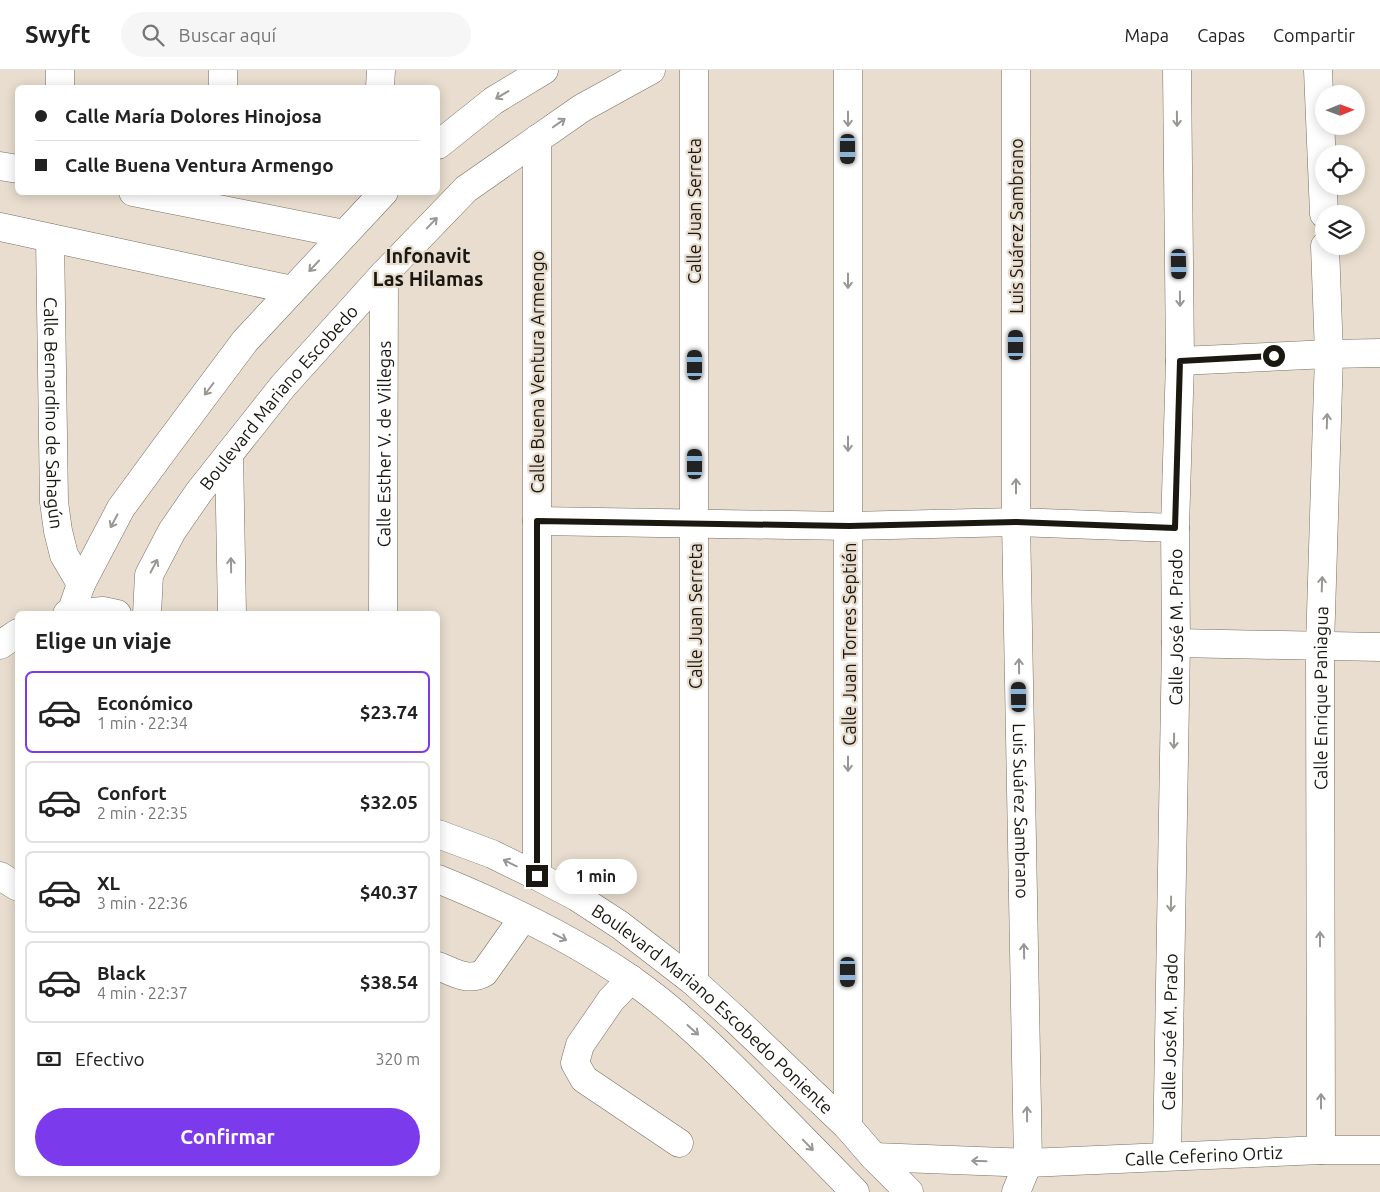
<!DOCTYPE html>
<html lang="es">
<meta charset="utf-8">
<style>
:root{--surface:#fff;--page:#f6f6f6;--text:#222;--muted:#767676;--line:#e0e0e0;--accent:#7c3aed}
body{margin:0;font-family:Ubuntu,sans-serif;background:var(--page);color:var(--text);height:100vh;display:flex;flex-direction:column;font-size:19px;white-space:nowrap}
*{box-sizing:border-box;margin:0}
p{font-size:16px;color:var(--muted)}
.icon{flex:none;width:28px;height:28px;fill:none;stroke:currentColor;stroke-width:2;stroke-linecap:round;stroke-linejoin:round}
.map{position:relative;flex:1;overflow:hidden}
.sheet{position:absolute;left:15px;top:541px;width:425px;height:565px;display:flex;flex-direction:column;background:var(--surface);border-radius:8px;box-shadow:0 2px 12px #0003}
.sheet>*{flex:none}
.banner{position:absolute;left:15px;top:15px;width:425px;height:110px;border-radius:8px;box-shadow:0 2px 12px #0003;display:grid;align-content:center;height:110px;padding:0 20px;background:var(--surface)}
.needle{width:32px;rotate:89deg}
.buttons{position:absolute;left:1315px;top:15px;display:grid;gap:10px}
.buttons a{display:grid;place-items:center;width:50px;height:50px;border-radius:50%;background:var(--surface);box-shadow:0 2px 12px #0003;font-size:25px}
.end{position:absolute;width:22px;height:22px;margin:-11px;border:6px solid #1b1812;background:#fff;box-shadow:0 0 0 2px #fff}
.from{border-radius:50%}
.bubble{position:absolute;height:35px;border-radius:18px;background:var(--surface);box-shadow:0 2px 12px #0003;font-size:16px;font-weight:700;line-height:35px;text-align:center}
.car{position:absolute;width:15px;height:30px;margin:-15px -8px;border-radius:6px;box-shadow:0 0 4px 1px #0007;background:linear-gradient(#222 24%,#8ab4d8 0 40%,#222 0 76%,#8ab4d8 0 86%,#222 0)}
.banner b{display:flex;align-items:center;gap:18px;height:48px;font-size:19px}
.banner b+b{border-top:1px solid var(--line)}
.banner i{width:12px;height:12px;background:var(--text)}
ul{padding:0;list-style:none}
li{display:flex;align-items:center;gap:15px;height:82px;margin:0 10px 8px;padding:0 10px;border:2px solid var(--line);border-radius:8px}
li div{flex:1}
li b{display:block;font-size:19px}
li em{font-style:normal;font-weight:700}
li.selected{border-color:var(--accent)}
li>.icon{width:45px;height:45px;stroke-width:1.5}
h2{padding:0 20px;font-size:22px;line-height:60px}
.pay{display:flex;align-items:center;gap:12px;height:55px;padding:0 20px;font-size:19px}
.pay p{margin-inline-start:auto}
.action{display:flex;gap:10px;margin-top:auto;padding:10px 20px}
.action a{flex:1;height:58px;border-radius:30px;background:var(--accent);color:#fff;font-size:20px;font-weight:700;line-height:58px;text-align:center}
header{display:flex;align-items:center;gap:30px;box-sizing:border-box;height:70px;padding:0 25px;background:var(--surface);border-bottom:1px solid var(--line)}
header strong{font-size:24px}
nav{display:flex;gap:28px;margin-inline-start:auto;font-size:18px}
.search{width:350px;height:45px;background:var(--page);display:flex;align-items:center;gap:12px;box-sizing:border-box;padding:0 18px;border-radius:28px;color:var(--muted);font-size:19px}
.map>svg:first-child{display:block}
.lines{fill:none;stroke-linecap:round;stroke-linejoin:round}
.minor-casing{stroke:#796f62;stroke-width:29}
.minor{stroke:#fff;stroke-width:28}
.oneway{stroke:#989794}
.route{stroke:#1b1812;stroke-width:6}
.labels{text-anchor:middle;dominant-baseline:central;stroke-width:4.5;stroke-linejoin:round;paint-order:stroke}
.street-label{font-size:18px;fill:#1b1812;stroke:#e8ddce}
.quarter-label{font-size:20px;font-weight:bold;fill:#1b1812;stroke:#e8ddce}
</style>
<header>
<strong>Swyft</strong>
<div class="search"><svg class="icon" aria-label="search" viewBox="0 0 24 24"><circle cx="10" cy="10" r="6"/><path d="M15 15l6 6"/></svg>Buscar aquí</div>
<nav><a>Mapa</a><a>Capas</a><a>Compartir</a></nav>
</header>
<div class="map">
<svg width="1380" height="1122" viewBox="0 0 1380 1122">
<rect width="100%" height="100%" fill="#e8ddce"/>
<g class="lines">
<defs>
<g id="minor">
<path d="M223 0V18"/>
<path d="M694 0V912"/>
<path d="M848 0V1057"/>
<path id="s1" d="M1016 0V452L1028 1093 1016 1122"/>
<path d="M1318 0 1324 144"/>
<path d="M60 18V0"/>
<path d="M380 18 381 0"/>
<path d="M438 75 493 31 544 0"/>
<path d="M0 96 18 99"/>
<path d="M133 122 344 164"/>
<path d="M0 157 292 220"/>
<path id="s2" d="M50 168 54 432 58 461 64 485 81 514"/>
<path d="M1180 291 1329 284 1380 283"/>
<path d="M229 384 232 544"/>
<path d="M537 451 849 456 1016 452 1175 458"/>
<path d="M71 543 81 514 121 438 165 378 245 271 384 122"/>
<path d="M67 544 103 541 117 544"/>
<path id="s3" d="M147 544 149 505 172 461 199 422 283 316 384 204 466 119 582 38 651 0"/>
<path id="s4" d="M383 544 384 204"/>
<path d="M1176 573 1380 577"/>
<path d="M0 575 18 563"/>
<path id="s5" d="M438 764 492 784 537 806 577 827 620 855 694 912 735 949 848 1057 874 1087 909 1122"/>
<path d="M0 806 18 817"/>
<path d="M537 806V69"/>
<path d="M438 809C504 836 570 867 629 908 677 941 719 983 759 1024 791 1057 823 1089 855 1122"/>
<path d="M438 896C454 902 467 912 484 903L523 848"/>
<path d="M631 909 611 930 580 975 575 993 584 1009 679 1073"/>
<path id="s6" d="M1321 1080 1320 576 1329 284 1325 176"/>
<path id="s7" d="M1167 1086 1176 573 1175 458 1180 291 1177 0"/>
<path id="s8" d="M874 1087 1028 1093 1321 1080H1380"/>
</g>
</defs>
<use href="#minor" class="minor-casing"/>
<use href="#minor" class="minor"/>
</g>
<defs><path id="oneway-shaft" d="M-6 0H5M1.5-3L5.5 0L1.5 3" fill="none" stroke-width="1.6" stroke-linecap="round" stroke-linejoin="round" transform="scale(1.25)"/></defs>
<g class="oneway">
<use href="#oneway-shaft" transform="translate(502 25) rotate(149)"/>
<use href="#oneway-shaft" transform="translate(848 49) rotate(90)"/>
<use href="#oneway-shaft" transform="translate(1177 49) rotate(89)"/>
<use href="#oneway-shaft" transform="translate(559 53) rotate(-35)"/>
<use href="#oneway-shaft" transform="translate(432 153) rotate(-46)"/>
<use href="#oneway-shaft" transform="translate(314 196) rotate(133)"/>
<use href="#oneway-shaft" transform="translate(848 211) rotate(90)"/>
<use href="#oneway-shaft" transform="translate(1180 229) rotate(89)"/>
<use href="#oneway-shaft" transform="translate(209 319) rotate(127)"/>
<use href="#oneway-shaft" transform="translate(1327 351) rotate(-88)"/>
<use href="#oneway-shaft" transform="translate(848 374) rotate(90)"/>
<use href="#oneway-shaft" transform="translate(1016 416) rotate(-90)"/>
<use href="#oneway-shaft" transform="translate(114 451) rotate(118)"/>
<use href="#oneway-shaft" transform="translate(231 495) rotate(-91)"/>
<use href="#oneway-shaft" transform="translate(154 496) rotate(-62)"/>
<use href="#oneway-shaft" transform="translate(1322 514) rotate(-88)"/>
<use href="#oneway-shaft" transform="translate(1019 596) rotate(-91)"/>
<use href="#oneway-shaft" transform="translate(1174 671) rotate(91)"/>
<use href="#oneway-shaft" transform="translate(848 694) rotate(90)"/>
<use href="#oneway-shaft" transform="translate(510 793) rotate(-154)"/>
<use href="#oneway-shaft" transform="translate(1171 834) rotate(91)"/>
<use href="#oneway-shaft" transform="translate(560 867) rotate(27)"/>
<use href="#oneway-shaft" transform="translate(1320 869) rotate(-90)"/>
<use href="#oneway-shaft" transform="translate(1024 881) rotate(-91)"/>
<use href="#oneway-shaft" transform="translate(693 960) rotate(42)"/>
<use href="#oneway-shaft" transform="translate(1321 1031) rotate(-90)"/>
<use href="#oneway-shaft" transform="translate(1027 1044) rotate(-91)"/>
<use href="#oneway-shaft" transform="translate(808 1075) rotate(46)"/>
<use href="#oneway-shaft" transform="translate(979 1091) rotate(-178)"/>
</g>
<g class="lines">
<path class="route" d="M537 806V451L849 456 1016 452 1175 458 1180 291 1274 286"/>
</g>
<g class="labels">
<g class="street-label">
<text transform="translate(694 141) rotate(-90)">Calle Juan Serreta</text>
<text transform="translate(1016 156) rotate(-90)">Luis Suárez Sambrano</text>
<text transform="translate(537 302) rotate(-90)">Calle Buena Ventura Armengo</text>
<text stroke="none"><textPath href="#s3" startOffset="260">Boulevard Mariano Escobedo</textPath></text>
<text stroke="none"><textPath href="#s2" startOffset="175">Calle Bernardino de Sahagún</textPath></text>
<text stroke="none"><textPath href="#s4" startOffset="170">Calle Esther V. de Villegas</textPath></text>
<text transform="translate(695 546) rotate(-90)">Calle Juan Serreta</text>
<text stroke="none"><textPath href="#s7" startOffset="529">Calle José M. Prado</textPath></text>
<text transform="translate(849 574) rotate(-90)">Calle Juan Torres Septién</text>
<text stroke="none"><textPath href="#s6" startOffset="452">Calle Enrique Paniagua</textPath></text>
<text stroke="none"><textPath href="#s1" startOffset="741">Luis Suárez Sambrano</textPath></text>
<text stroke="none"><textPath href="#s5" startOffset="329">Boulevard Mariano Escobedo Poniente</textPath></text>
<text stroke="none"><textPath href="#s7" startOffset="124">Calle José M. Prado</textPath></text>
<text stroke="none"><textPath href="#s8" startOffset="330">Calle Ceferino Ortiz</textPath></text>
</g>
<g class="quarter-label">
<text x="428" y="185">Infonavit<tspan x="428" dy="23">Las Hilamas</tspan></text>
</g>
</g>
</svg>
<div class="buttons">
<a><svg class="needle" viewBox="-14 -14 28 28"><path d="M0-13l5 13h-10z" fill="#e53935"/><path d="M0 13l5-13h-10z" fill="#767676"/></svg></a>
<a><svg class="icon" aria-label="locate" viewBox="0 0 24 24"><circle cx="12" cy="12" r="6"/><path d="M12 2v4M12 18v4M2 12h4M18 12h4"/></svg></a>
<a><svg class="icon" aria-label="layers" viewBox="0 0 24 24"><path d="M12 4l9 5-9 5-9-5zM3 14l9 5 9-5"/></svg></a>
</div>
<i class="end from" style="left:1274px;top:286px"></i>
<i class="end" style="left:537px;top:806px"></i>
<div class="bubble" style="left:555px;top:789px;width:82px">1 min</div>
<i class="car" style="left:848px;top:79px;rotate:180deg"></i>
<i class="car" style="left:1179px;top:194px;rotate:179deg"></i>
<i class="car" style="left:1016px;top:275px;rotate:0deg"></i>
<i class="car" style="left:695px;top:295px;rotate:0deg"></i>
<i class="car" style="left:695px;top:394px;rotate:0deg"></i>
<i class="car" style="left:1019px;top:627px;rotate:359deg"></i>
<i class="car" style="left:848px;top:902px;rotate:180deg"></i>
<div class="banner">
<b><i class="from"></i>Calle María Dolores Hinojosa</b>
<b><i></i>Calle Buena Ventura Armengo</b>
</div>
<section class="sheet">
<h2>Elige un viaje</h2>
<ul>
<li class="selected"><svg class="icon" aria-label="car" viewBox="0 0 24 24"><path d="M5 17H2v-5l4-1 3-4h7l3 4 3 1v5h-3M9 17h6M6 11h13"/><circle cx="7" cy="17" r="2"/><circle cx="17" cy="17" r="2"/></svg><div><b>Económico</b><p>1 min · 22:34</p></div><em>$23.74</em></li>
<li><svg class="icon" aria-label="car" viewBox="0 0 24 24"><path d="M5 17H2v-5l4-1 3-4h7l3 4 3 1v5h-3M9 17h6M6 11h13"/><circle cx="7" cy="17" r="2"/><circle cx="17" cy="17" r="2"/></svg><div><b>Confort</b><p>2 min · 22:35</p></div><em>$32.05</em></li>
<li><svg class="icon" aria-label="car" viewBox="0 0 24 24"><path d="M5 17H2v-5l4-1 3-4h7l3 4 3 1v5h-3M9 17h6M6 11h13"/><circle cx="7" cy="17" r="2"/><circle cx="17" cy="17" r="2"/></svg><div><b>XL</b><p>3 min · 22:36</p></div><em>$40.37</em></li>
<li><svg class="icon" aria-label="car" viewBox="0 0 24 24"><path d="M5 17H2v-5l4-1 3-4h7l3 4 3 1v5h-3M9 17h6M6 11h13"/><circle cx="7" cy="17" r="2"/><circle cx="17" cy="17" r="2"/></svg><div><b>Black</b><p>4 min · 22:37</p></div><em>$38.54</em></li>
</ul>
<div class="pay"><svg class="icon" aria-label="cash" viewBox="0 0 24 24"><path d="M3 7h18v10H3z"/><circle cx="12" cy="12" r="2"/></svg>Efectivo<p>320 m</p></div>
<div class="action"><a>Confirmar</a></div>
</section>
</div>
